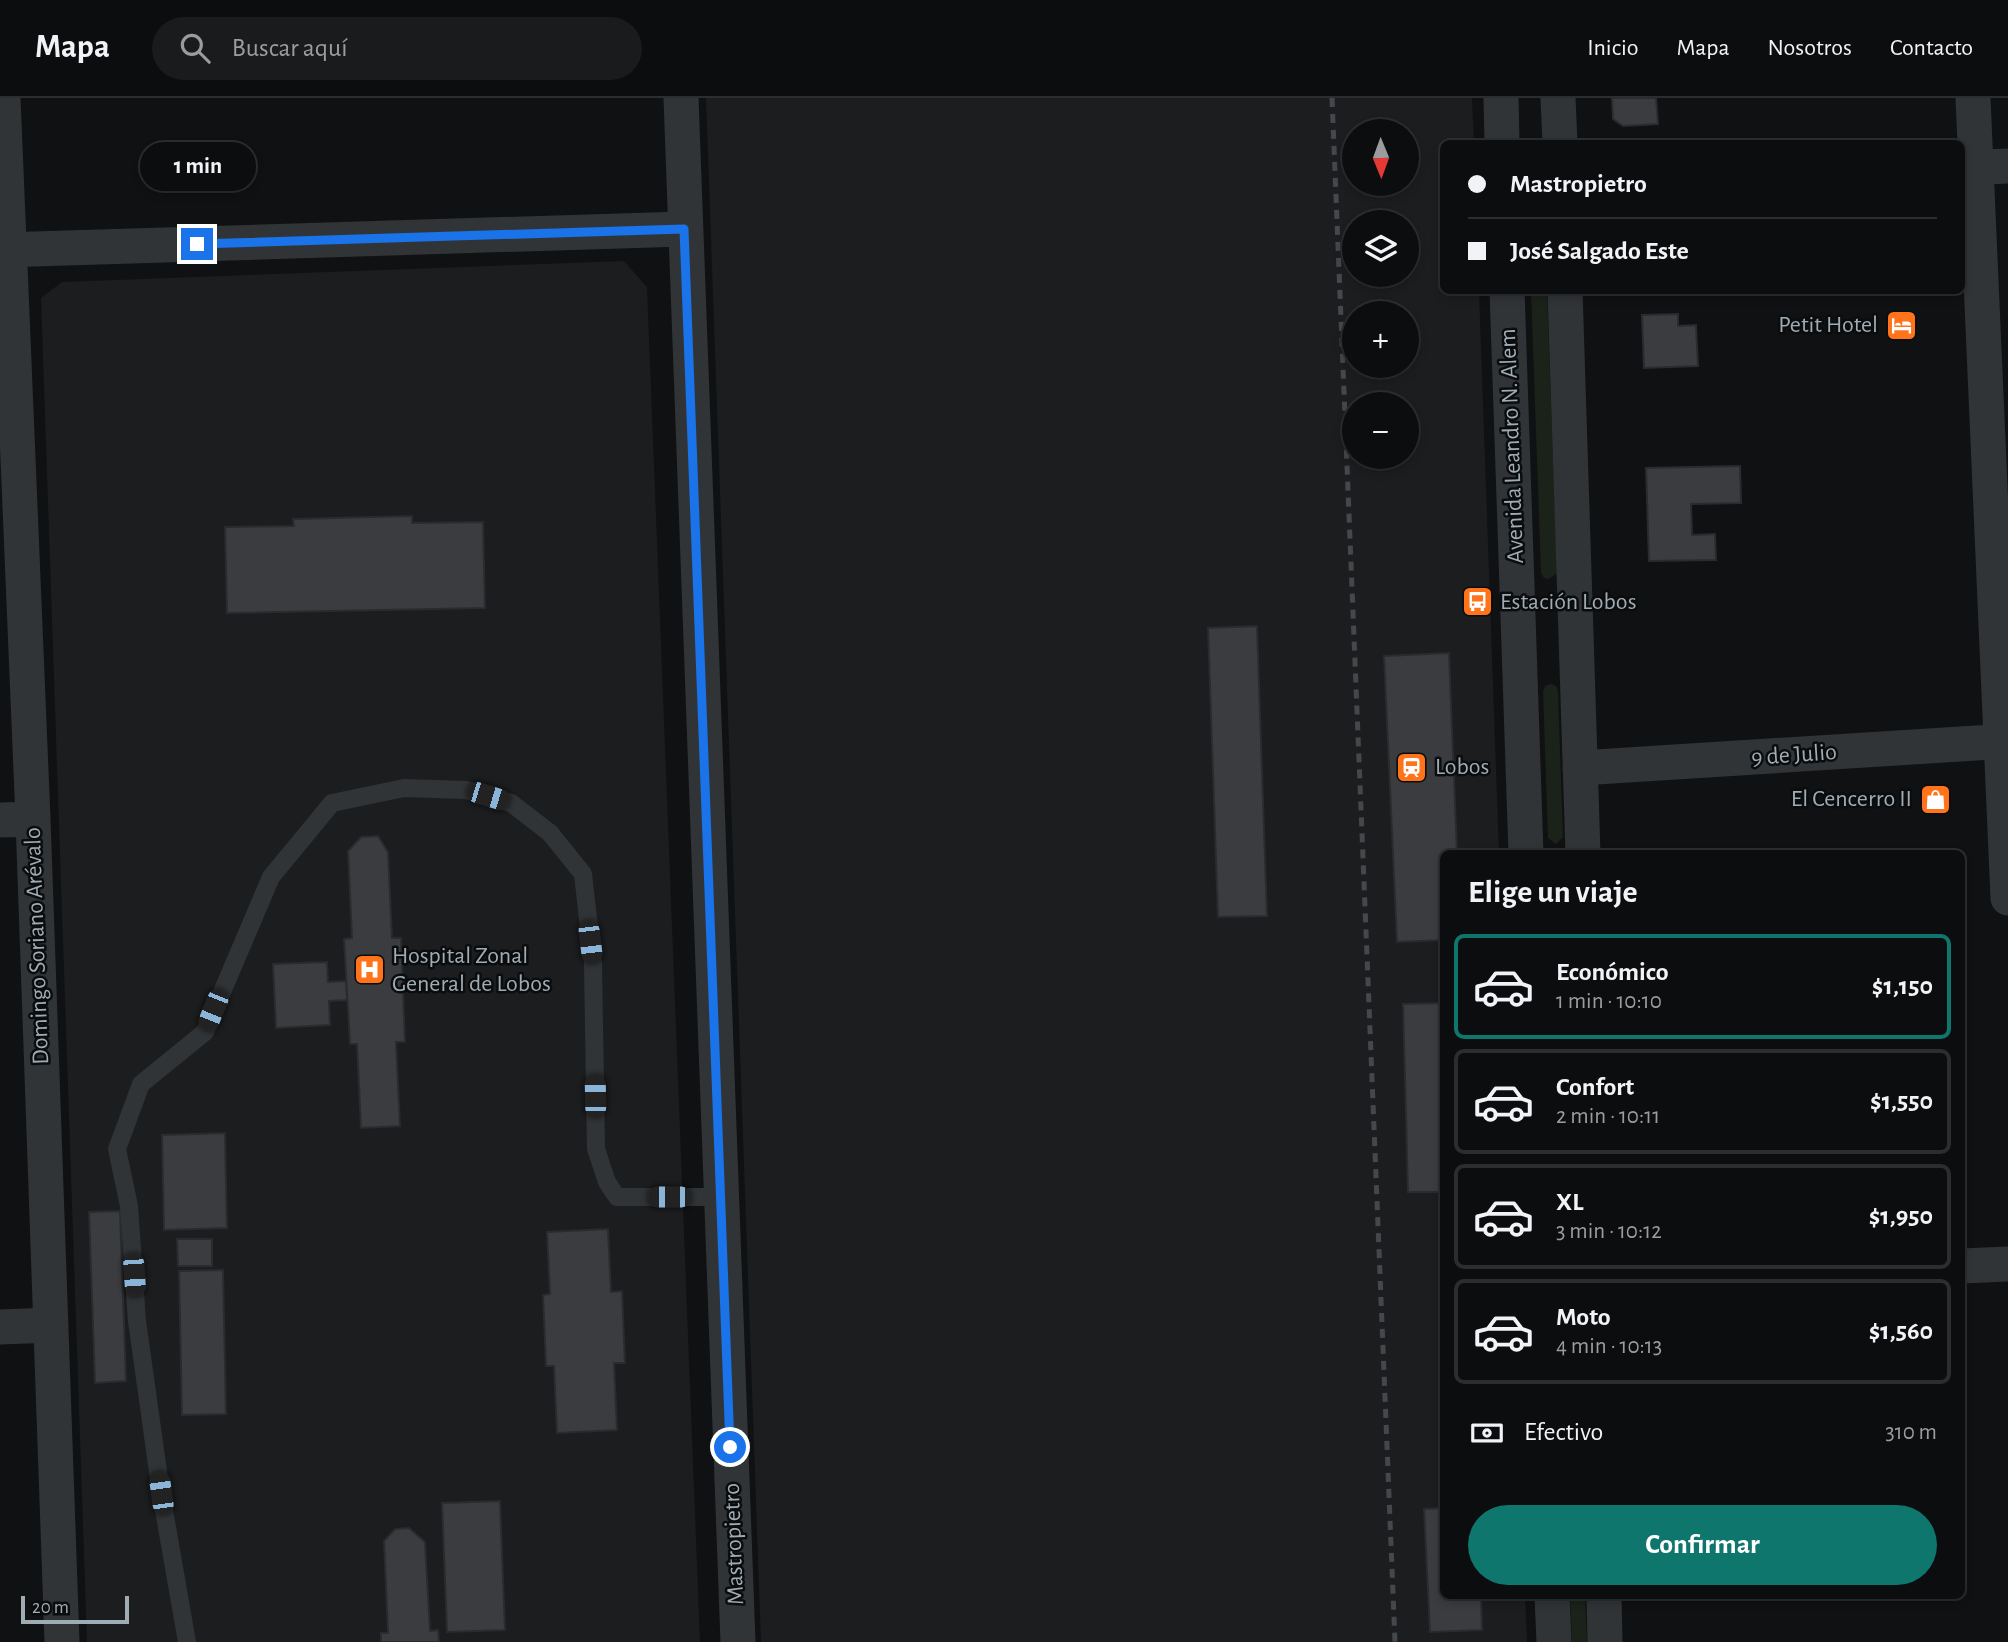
<!DOCTYPE html>
<html lang="es">
<meta charset="utf-8">
<style>
:root{--surface:#0c0d0e;--page:#1a1b1c;--text:#f1f3f6;--muted:#9a9c9e;--line:#2c2d2e;--accent:#0f766e}
body{margin:0;font-family:"Alegreya Sans",sans-serif;background:var(--page);color:var(--text);height:100vh;display:flex;flex-direction:column;font-size:26px;white-space:nowrap}
*{box-sizing:border-box;margin:0}
p{font-size:23px;color:var(--muted)}
.icon{flex:none;width:38px;height:38px;fill:none;stroke:currentColor;stroke-width:2;stroke-linecap:round;stroke-linejoin:round}
.map{position:relative;flex:1;overflow:hidden}
.side{position:absolute;left:1440px;top:752px;width:525px;height:749px;display:flex;flex-direction:column;background:var(--surface);border-radius:10px;box-shadow:0 4px 10px #0003,0 0 0 2px var(--line)}
.side>*{flex:none}
.banner{position:absolute;left:1440px;top:42px;width:525px;height:154px;border-radius:10px;box-shadow:0 4px 10px #0003,0 0 0 2px var(--line);display:grid;align-content:center;height:154px;padding:0 28px;background:var(--surface)}
.needle{width:46px;rotate:179deg}
.tools{position:absolute;left:1342px;top:21px;display:grid;gap:14px}
.tools a{display:grid;place-items:center;width:77px;height:77px;border-radius:50%;background:var(--surface);box-shadow:0 4px 10px #0003,0 0 0 2px var(--line);font-size:35px}
.scale{position:absolute;left:21px;bottom:18px;width:108px;box-sizing:border-box;padding-left:7px;border:4px solid #a0acb4;border-top:0;font-size:19px;line-height:24px;white-space:nowrap;color:#a0acb4;-webkit-text-stroke:5px #0b0c0d;paint-order:stroke}
.end{position:absolute;width:32px;height:32px;margin:-16px;border:9px solid #1a73e8;background:#fff;box-shadow:0 0 0 4px #fff}
.from{border-radius:50%}
.bubble{position:absolute;height:49px;border-radius:24px;background:var(--surface);box-shadow:0 4px 10px #0003,0 0 0 2px var(--line);font-size:23px;font-weight:600;line-height:49px;text-align:center}
.car{position:absolute;width:21px;height:42px;margin:-21px -10px;border-radius:9px;box-shadow:0 0 5px 2px #0007;background:linear-gradient(#222 24%,#8ab4d8 0 40%,#222 0 76%,#8ab4d8 0 86%,#222 0)}
.banner b{display:flex;align-items:center;gap:24px;height:66px;font-size:26px}
.banner b+b{border-top:2px solid var(--line)}
.banner i{width:18px;height:18px;background:var(--text)}
ul{padding:0;list-style:none}
li{display:flex;align-items:center;gap:21px;height:105px;margin:0 14px 10px;padding:0 14px;border:4px solid var(--line);border-radius:10px}
li div{flex:1}
li b{display:block;font-size:26px}
li em{font-style:normal;font-weight:600}
li.current{border-color:var(--accent)}
li>.icon{width:63px;height:63px;stroke-width:1.5}
h2{padding:0 28px;font-size:32px;line-height:84px}
.pay{display:flex;align-items:center;gap:18px;height:77px;padding:0 28px;font-size:26px}
.pay p{margin-inline-start:auto}
.action{display:flex;gap:14px;margin-top:auto;padding:14px 28px}
.action a{flex:1;height:80px;border-radius:42px;background:var(--accent);color:#fff;font-size:28px;font-weight:600;line-height:80px;text-align:center}
header{display:flex;align-items:center;gap:42px;box-sizing:border-box;height:98px;padding:0 35px;background:var(--surface);border-bottom:2px solid var(--line)}
header strong{font-size:33px}
nav{display:flex;gap:38px;margin-inline-start:auto;font-size:24px}
.search{width:490px;height:63px;background:var(--page);display:flex;align-items:center;gap:18px;box-sizing:border-box;padding:0 24px;border-radius:38px;color:var(--muted);font-size:26px}
.map>svg:first-child{display:block}
.built{fill:#1c1d1f;fill-rule:evenodd}
.green{fill:#1b221a}
.building{fill:#3a3c40;stroke:#2a2b2e;stroke-width:2}
.lines{fill:none;stroke-linecap:round;stroke-linejoin:round}
.lane{stroke:#313437;stroke-width:18}
.street{stroke:#313437;stroke-width:35}
.rail{stroke:#44484c;stroke-width:5;stroke-dasharray:9 7;stroke-linecap:butt}
.route{stroke:#1a73e8;stroke-width:9}
.labels{text-anchor:middle;dominant-baseline:central;stroke-width:5;stroke-linejoin:round;paint-order:stroke}
.poi-label{font-size:24px;fill:#a0acb4;stroke:#0b0c0d;text-anchor:start}
.street-label{font-size:24px;fill:#a0acb4;stroke:#0b0c0d}
</style>
<header>
<strong>Mapa</strong>
<div class="search"><svg class="icon" aria-label="search" viewBox="0 0 24 24"><circle cx="10" cy="10" r="6"/><path d="M15 15l6 6"/></svg>Buscar aquí</div>
<nav><a>Inicio</a><a>Mapa</a><a>Nosotros</a><a>Contacto</a></nav>
</header>
<div class="map">
<svg width="2008" height="1544" viewBox="0 0 2008 1544">
<rect width="100%" height="100%" fill="#101112"/>
<path class="built" d="M706 0H1472L1474 45 1444 46V192L1479 193 1499 756H1444V1498H1525L1527 1544H761ZM1354 33H1407V86H1354ZM1354 124H1407V177H1354ZM1354 215H1407V268H1354ZM1354 306H1407V359H1354Z
M624 163 647 189 700 1544H87L41 200 62 184Z"/>
<path class="green" d="M1531 193H1547L1557 475 1549 481 1544 480 1541 475Z
M1551 586 1556 588 1558 593 1563 739 1556 746 1548 740 1543 593 1545 588Z
M1570 1498H1585L1587 1544H1572Z"/>
<path class="building" d="M1612 0H1656L1658 26 1623 28 1613 21Z
M1678 216V228L1696 227 1698 268 1644 270 1642 217Z
M1740 368 1741 405 1691 406 1692 437 1715 436 1716 462 1649 463 1646 370Z
M412 418V425L483 424 485 510 227 515 225 429 294 428 293 421Z
M1257 528 1267 818 1218 819 1208 530Z
M1449 555 1457 756H1444V842L1397 844 1384 558Z
M378 738 388 754 392 840H401L405 944H396L400 1028 361 1030 357 946H350L344 841 352 840 348 753 361 739Z
M327 864 328 884 346 883 347 902 329 903 330 927 276 930 273 866Z
M1444 905V1094H1408L1403 906Z
M225 1035 227 1130 164 1132 162 1037Z
M120 1113 126 1283 95 1285 89 1114Z
M608 1131 611 1194 622 1193 625 1265H614L617 1332 557 1335 554 1268H546L543 1197 550 1196 547 1134Z
M177 1141H212V1168H178Z
M223 1172 226 1316 182 1317 179 1173Z
M500 1403 505 1532 447 1534 442 1405Z
M1444 1410V1498H1481L1482 1532 1430 1534 1424 1411Z
M409 1430 425 1444 430 1533 438 1532 439 1544H381V1535H388L384 1443 395 1431Z"/>
<g class="lines">
<path class="lane" d="M187 1544 161 1395 137 1223 129 1108 117 1051 141 986 205 934 271 779 332 705 404 690 466 692 511 705 550 735 583 776 593 866 596 1051 607 1084 617 1099H721"/>
<path class="street" d="M3 0 33 721 62 1544
M681 0 738 1544
M1501 0 1502 46
M1558 0 1560 46
M1973 0 2008 800
M1962 70 2008 68
M0 152 684 131
M1507 192 1526 756
M1565 192 1583 756
M1580 670 2008 643
M0 722 33 721
M1962 1168 2008 1166
M0 1229 51 1227
M1552 1498 1554 1544
M1604 1498 1605 1544"/>
<path class="rail" d="M1332 0 1395 1544"/>
</g>
<g class="lines">
<path class="route" d="M197 146 684 131 730 1349"/>
</g>
<defs>
<symbol id="hotel-square" viewBox="-11 -11 22 22"><rect x="-9" y="-9" width="18" height="18" rx="4" fill="#ff731b" stroke="#0b0c0d"/><path d="M-6-4.5h1.5V1H6V5H4.5V3h-9V5H-6ZM-4 0a1.8 1.8 0 1 1 3.6 0ZM.5 0V-2.5h3Q6-2.5 6 0Z" fill="#fff"/></symbol>
<symbol id="bus-square" viewBox="-11 -11 22 22"><rect x="-9" y="-9" width="18" height="18" rx="4" fill="#ff731b" stroke="#0b0c0d"/><path d="M-5-6H5V4H4V6H2V4H-2V6H-4V4H-5ZM-3.5-4V0h7V-4ZM-3.5 1.2v1.5H-2V1.2ZM2 1.2v1.5H3.5V1.2Z" fill="#fff"/></symbol>
<symbol id="station-square" viewBox="-11 -11 22 22"><rect x="-9" y="-9" width="18" height="18" rx="4" fill="#ff731b" stroke="#0b0c0d"/><path d="M-3-6H3Q5-6 5-4V2Q5 4 3 4L4.5 6H3L1.5 4h-3L-3 6H-4.5L-3 4Q-5 4-5 2V-4Q-5-6-3-6ZM-3.5-4v3h7v-3ZM-3.5 1v1.5H-2V1ZM2 1v1.5H3.5V1Z" fill="#fff"/></symbol>
<symbol id="shop-square" viewBox="-11 -11 22 22"><rect x="-9" y="-9" width="18" height="18" rx="4" fill="#ff731b" stroke="#0b0c0d"/><path d="M-5-2.5h2.3a2.7 3.5 0 0 1 5.4 0H5L5.5 6h-11ZM-1.5-2.5h3a1.5 2.3 0 0 0-3 0Z" fill="#fff"/></symbol>
<symbol id="hospital-square" viewBox="-11 -11 22 22"><rect x="-9" y="-9" width="18" height="18" rx="4" fill="#ff731b" stroke="#0b0c0d"/><path d="M-5-5h3v3.5h4V-5h3V5h-3V1.5h-4V5h-3Z" fill="#fff"/></symbol>
</defs>
<g fill-rule="evenodd">
<use href="#hotel-square" x="1884" y="210" width="35" height="35"/>
<use href="#bus-square" x="1460" y="486" width="35" height="35"/>
<use href="#station-square" x="1394" y="652" width="35" height="35"/>
<use href="#shop-square" x="1918" y="684" width="35" height="35"/>
<use href="#hospital-square" x="352" y="854" width="35" height="35"/>
</g>
<g class="labels">
<g class="poi-label">
<text x="1878" y="227" text-anchor="end">Petit Hotel</text>
<text x="1500" y="504">Estación Lobos</text>
<text x="1435" y="669">Lobos</text>
<text x="1912" y="701" text-anchor="end">El Cencerro II</text>
<text x="392" y="858">Hospital Zonal<tspan x="392" dy="28">General de Lobos</tspan></text>
</g>
<g class="street-label">
<text transform="translate(1512 348) rotate(-92)">Avenida Leandro N. Alem</text>
<text transform="translate(1794 657) rotate(-4)">9 de Julio</text>
<text transform="translate(37 848) rotate(-92)">Domingo Soriano Arévalo</text>
<text transform="translate(734 1446) rotate(-92)">Mastropietro</text>
</g>
</g>
</svg>
<div class="tools">
<a><svg class="needle" viewBox="-14 -14 28 28"><path d="M0-13l5 13h-10z" fill="#e53935"/><path d="M0 13l5-13h-10z" fill="#9a9c9e"/></svg></a>
<a><svg class="icon" aria-label="layers" viewBox="0 0 24 24"><path d="M12 4l9 5-9 5-9-5zM3 14l9 5 9-5"/></svg></a>
<a>+</a>
<a>−</a>
</div>
<div class="scale">20 m</div>
<i class="end from" style="left:730px;top:1349px"></i>
<i class="end" style="left:197px;top:146px"></i>
<div class="bubble" style="left:140px;top:44px;width:116px">1 min</div>
<i class="car" style="left:488px;top:698px;rotate:107deg"></i>
<i class="car" style="left:590px;top:844px;rotate:173deg"></i>
<i class="car" style="left:213px;top:912px;rotate:202deg"></i>
<i class="car" style="left:595px;top:998px;rotate:359deg"></i>
<i class="car" style="left:669px;top:1099px;rotate:270deg"></i>
<i class="car" style="left:134px;top:1177px;rotate:176deg"></i>
<i class="car" style="left:161px;top:1395px;rotate:352deg"></i>
<div class="banner">
<b><i class="from"></i>Mastropietro</b>
<b><i></i>José Salgado Este</b>
</div>
<section class="side">
<h2>Elige un viaje</h2>
<ul>
<li class="current"><svg class="icon" aria-label="car" viewBox="0 0 24 24"><path d="M5 17H2v-5l4-1 3-4h7l3 4 3 1v5h-3M9 17h6M6 11h13"/><circle cx="7" cy="17" r="2"/><circle cx="17" cy="17" r="2"/></svg><div><b>Económico</b><p>1 min · 10:10</p></div><em>$1,150</em></li>
<li><svg class="icon" aria-label="car" viewBox="0 0 24 24"><path d="M5 17H2v-5l4-1 3-4h7l3 4 3 1v5h-3M9 17h6M6 11h13"/><circle cx="7" cy="17" r="2"/><circle cx="17" cy="17" r="2"/></svg><div><b>Confort</b><p>2 min · 10:11</p></div><em>$1,550</em></li>
<li><svg class="icon" aria-label="car" viewBox="0 0 24 24"><path d="M5 17H2v-5l4-1 3-4h7l3 4 3 1v5h-3M9 17h6M6 11h13"/><circle cx="7" cy="17" r="2"/><circle cx="17" cy="17" r="2"/></svg><div><b>XL</b><p>3 min · 10:12</p></div><em>$1,950</em></li>
<li><svg class="icon" aria-label="car" viewBox="0 0 24 24"><path d="M5 17H2v-5l4-1 3-4h7l3 4 3 1v5h-3M9 17h6M6 11h13"/><circle cx="7" cy="17" r="2"/><circle cx="17" cy="17" r="2"/></svg><div><b>Moto</b><p>4 min · 10:13</p></div><em>$1,560</em></li>
</ul>
<div class="pay"><svg class="icon" aria-label="cash" viewBox="0 0 24 24"><path d="M3 7h18v10H3z"/><circle cx="12" cy="12" r="2"/></svg>Efectivo<p>310 m</p></div>
<div class="action"><a>Confirmar</a></div>
</section>
</div>
